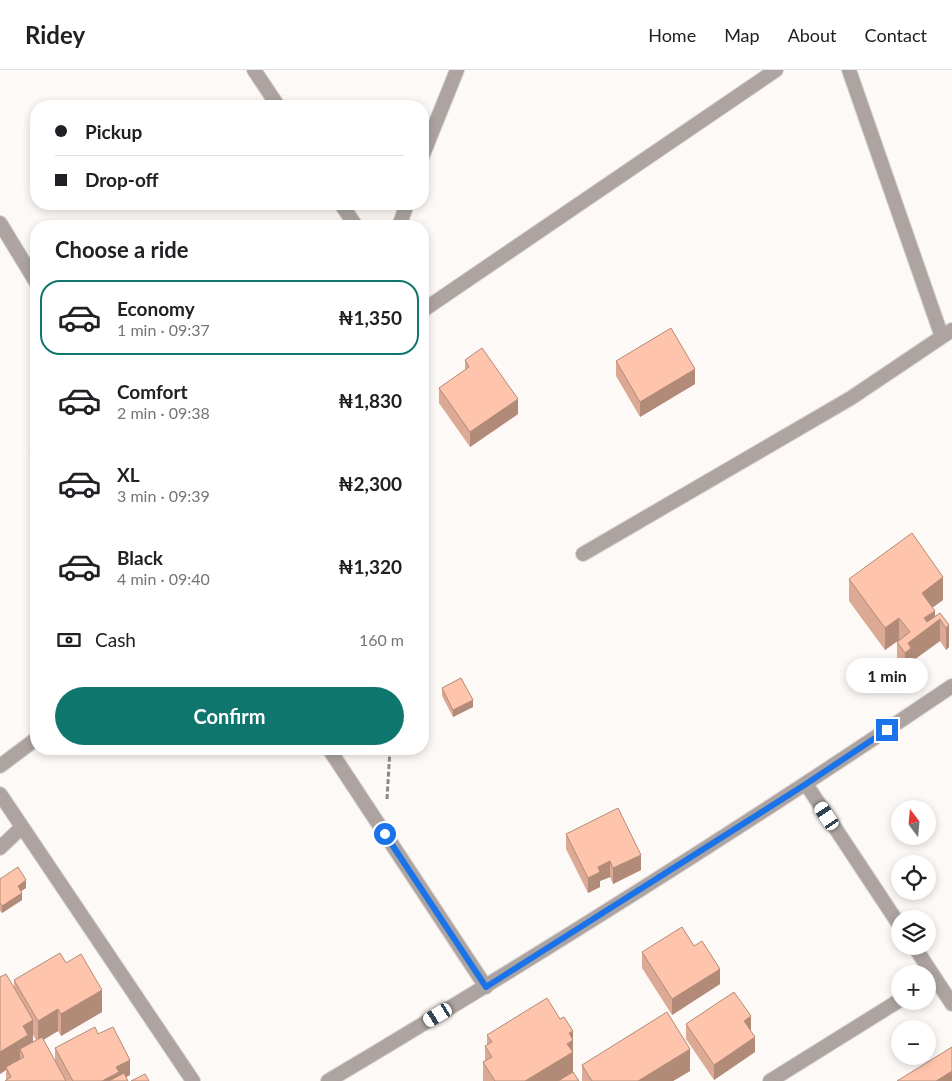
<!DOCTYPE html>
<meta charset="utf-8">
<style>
:root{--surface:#fff;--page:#f6f6f6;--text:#202124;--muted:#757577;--line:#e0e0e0;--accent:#0f766e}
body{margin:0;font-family:Lato,sans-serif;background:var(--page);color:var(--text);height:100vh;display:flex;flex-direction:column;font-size:19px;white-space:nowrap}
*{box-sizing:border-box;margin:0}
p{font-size:16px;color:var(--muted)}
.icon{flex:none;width:28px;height:28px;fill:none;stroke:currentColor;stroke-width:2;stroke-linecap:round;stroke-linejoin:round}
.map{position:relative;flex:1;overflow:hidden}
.drawer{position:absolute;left:30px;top:150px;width:399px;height:535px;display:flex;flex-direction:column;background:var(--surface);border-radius:20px;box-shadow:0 2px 8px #0003}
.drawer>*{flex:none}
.hud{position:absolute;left:30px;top:30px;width:399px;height:110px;border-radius:20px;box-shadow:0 2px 8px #0003;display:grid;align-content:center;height:110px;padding:0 25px;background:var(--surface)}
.needle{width:32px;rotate:344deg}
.tools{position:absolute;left:891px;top:730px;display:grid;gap:10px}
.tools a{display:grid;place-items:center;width:45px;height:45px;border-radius:50%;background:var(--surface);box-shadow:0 2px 8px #0003;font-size:25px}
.end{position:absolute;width:22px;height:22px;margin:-11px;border:6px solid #1a73e8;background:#fff;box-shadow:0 0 0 2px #fff}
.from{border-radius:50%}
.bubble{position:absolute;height:35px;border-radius:18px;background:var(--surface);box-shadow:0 2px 8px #0003;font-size:16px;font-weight:700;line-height:35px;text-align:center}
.car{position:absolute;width:15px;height:30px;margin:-15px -8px;border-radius:6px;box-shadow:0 0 4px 1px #0007;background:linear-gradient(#fff 24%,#345 0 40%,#fff 0 76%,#345 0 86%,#fff 0)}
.hud b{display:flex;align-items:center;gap:18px;height:48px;font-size:19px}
.hud b+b{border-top:1px solid var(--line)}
.hud i{width:12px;height:12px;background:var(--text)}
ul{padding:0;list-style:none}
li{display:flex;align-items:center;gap:15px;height:75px;margin:0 10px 8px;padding:0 15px;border:2px solid transparent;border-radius:20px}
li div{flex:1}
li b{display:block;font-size:19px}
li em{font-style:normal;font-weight:700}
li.current{border-color:var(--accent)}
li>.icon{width:45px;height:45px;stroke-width:1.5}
h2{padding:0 25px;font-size:22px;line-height:60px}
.pay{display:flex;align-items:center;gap:12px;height:55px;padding:0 25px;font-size:19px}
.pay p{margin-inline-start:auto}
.action{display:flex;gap:10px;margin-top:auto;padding:10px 25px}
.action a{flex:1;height:58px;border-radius:30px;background:var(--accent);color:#fff;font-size:20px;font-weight:700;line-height:58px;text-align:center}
header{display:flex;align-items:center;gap:30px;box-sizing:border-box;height:70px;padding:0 25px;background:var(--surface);border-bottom:1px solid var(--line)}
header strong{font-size:24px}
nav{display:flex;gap:28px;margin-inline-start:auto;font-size:18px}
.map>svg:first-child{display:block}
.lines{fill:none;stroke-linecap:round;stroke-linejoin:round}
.minor-casing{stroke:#dad6d4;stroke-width:16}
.path{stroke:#8d8885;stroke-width:3;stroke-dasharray:5 2.5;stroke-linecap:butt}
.minor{stroke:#ada4a1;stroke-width:14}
.wall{fill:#dba994;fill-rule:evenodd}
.shaded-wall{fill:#b28a78}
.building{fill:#ffc5ac;stroke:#b28a78}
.route{stroke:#1a73e8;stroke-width:6}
</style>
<header>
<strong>Ridey</strong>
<nav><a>Home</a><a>Map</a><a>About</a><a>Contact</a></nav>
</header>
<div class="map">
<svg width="952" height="1011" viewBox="0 0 952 1011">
<rect width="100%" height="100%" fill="#fdf9f7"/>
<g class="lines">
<defs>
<path id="minor" d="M254 0 278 36
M849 0 942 267
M422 87 457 0
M341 134 356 156
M0 153 36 212
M399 156 407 134
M422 241 776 0
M583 484 851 328 952 260
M329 679 486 917
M0 696 36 669
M806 714 900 856
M0 724 193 1011
M0 778 22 757
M914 876 952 934
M328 1011C540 885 748 754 952 616
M770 1011 900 930"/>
</defs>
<use href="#minor" class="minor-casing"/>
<path class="path" d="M387 729 390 679"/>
<use href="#minor" class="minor"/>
</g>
<path class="wall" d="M465 290 518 344 470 377 439 333V318L465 300Z
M616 291 695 314 640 347 616 306Z
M36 375V399L30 386V378Z
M849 509 943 530 932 538 935 547 940 543 949 555V577L946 580 940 571 911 592V600L905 605 897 594V572L899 570 885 580 849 531Z
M442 618 473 637 453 647 442 626Z
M566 764 641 800 613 814 610 807 600 811V817L588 823 566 779Z
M0 809 26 818 21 821 22 830 2 843 0 841Z
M642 882 720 914 672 945 642 898Z
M66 893 102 942 61 966 58 961 43 970 55 992V978L98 964 130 1005 126 1007 128 1011H5L6 1010V1000L0 1004V907L14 917V910ZM33 965 36 970 33 972Z
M686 954 751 961 755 982 714 1010 686 969Z
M487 965 573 992V1002L579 1011H483V992L485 991V976L487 975Z
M582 995 690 1001 673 1011H582Z"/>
<path class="shaded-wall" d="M695 299V314L640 347V332Z
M518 329V344L470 377V362Z
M943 507V530L922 545V523Z
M935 541V553L940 549V571L911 592V600L905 605V583L908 573 924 548Z
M899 548V570L885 580V558Z
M949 555V577L946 580V558Z
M473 630V637L453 647V640Z
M641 785V800L613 814V798Z
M610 791V807L600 811V817L588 823V808L598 797Z
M26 810V818L18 823V816Z
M22 823V830L2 843V836Z
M720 899V914L672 945V929Z
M102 920V942L61 966V944Z
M58 939V961L38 973V951Z
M751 946V961L744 951Z
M33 950V972L24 987 20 979V992L6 997V1000L0 1004V982L23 956Z
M573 961V971V970V1004L561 1011H525L567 974 569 963Z
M755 967V982L714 1010V995Z
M690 979V1001L673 1011H638Z
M130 990V1005L119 1011H102L116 997Z
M952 1001V1011H936Z"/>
<path class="building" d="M671 258 695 299 640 332 616 291Z
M482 278 518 329 470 362 439 318 469 297 465 290Z
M36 375V391L30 378Z
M912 463 943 507 922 523 935 541 924 548 927 552 940 543 949 555 946 558 940 549 908 573 911 578 905 583 897 572 910 562 899 548 885 558 849 509Z
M461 608 473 630 453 640 442 618Z
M618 738 641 785 613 798 610 791 598 797 600 802 588 808 566 764Z
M18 797 26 810 18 816 22 823 2 836 0 833V809Z
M682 857 694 876 702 871 720 899 672 929 642 882Z
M60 883 66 893 81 884 102 920 61 944 58 939 38 951 14 910Z
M6 904 33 950 23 956 28 965 0 982V907Z
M734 922 751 946 744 951 755 967 714 995 686 954Z
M547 928 560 949 564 947 573 961 569 963 573 970 567 974 573 982 525 1011H495L483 992 492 987 485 976 492 972 487 965Z
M667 942 690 979 638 1011H592L582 995Z
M95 957 98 964 113 957 130 990 116 997 119 1002 102 1011H73L55 978Z
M42 967 66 1011H5L11 1007 6 997 24 987 20 979Z
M952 977V1001L936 1011H897Z
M573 1002 579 1011H558Z
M124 1003 128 1011H109Z
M145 1004 149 1011H131Z"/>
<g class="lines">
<path class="route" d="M385 764 486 917 806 714 887 660"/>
</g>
</svg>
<div class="tools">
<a><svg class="needle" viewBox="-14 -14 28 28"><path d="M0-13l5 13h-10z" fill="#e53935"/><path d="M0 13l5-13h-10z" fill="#757577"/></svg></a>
<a><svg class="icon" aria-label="locate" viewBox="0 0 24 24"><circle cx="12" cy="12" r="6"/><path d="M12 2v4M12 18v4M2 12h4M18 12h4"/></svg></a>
<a><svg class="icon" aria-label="layers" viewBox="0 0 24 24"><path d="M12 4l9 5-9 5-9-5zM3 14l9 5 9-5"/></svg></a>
<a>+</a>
<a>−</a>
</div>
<i class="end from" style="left:385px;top:764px"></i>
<i class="end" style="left:887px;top:660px"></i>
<div class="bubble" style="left:846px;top:588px;width:82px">1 min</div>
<i class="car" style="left:827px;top:746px;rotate:326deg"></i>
<i class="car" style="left:438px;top:945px;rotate:239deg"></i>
<div class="hud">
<b><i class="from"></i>Pickup</b>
<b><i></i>Drop-off</b>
</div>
<section class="drawer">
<h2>Choose a ride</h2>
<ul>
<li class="current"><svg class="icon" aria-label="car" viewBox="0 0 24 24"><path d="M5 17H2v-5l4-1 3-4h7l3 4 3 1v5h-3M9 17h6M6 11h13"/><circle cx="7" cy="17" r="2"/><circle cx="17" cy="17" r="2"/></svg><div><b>Economy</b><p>1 min · 09:37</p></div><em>₦1,350</em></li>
<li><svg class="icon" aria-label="car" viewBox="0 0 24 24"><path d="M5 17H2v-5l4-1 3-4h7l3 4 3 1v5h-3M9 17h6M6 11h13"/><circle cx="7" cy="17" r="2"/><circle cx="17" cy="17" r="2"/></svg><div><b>Comfort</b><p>2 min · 09:38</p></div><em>₦1,830</em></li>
<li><svg class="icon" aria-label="car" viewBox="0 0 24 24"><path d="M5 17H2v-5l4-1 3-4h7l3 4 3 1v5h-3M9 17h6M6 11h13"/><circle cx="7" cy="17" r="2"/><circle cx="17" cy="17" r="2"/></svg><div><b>XL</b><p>3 min · 09:39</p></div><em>₦2,300</em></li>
<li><svg class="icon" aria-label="car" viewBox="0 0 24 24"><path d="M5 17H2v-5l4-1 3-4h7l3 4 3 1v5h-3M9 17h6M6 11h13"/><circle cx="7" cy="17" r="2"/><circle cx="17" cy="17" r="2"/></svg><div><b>Black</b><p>4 min · 09:40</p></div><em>₦1,320</em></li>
</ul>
<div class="pay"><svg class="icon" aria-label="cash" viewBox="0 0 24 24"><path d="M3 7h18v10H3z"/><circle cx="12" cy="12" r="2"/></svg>Cash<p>160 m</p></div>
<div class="action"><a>Confirm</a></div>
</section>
</div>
